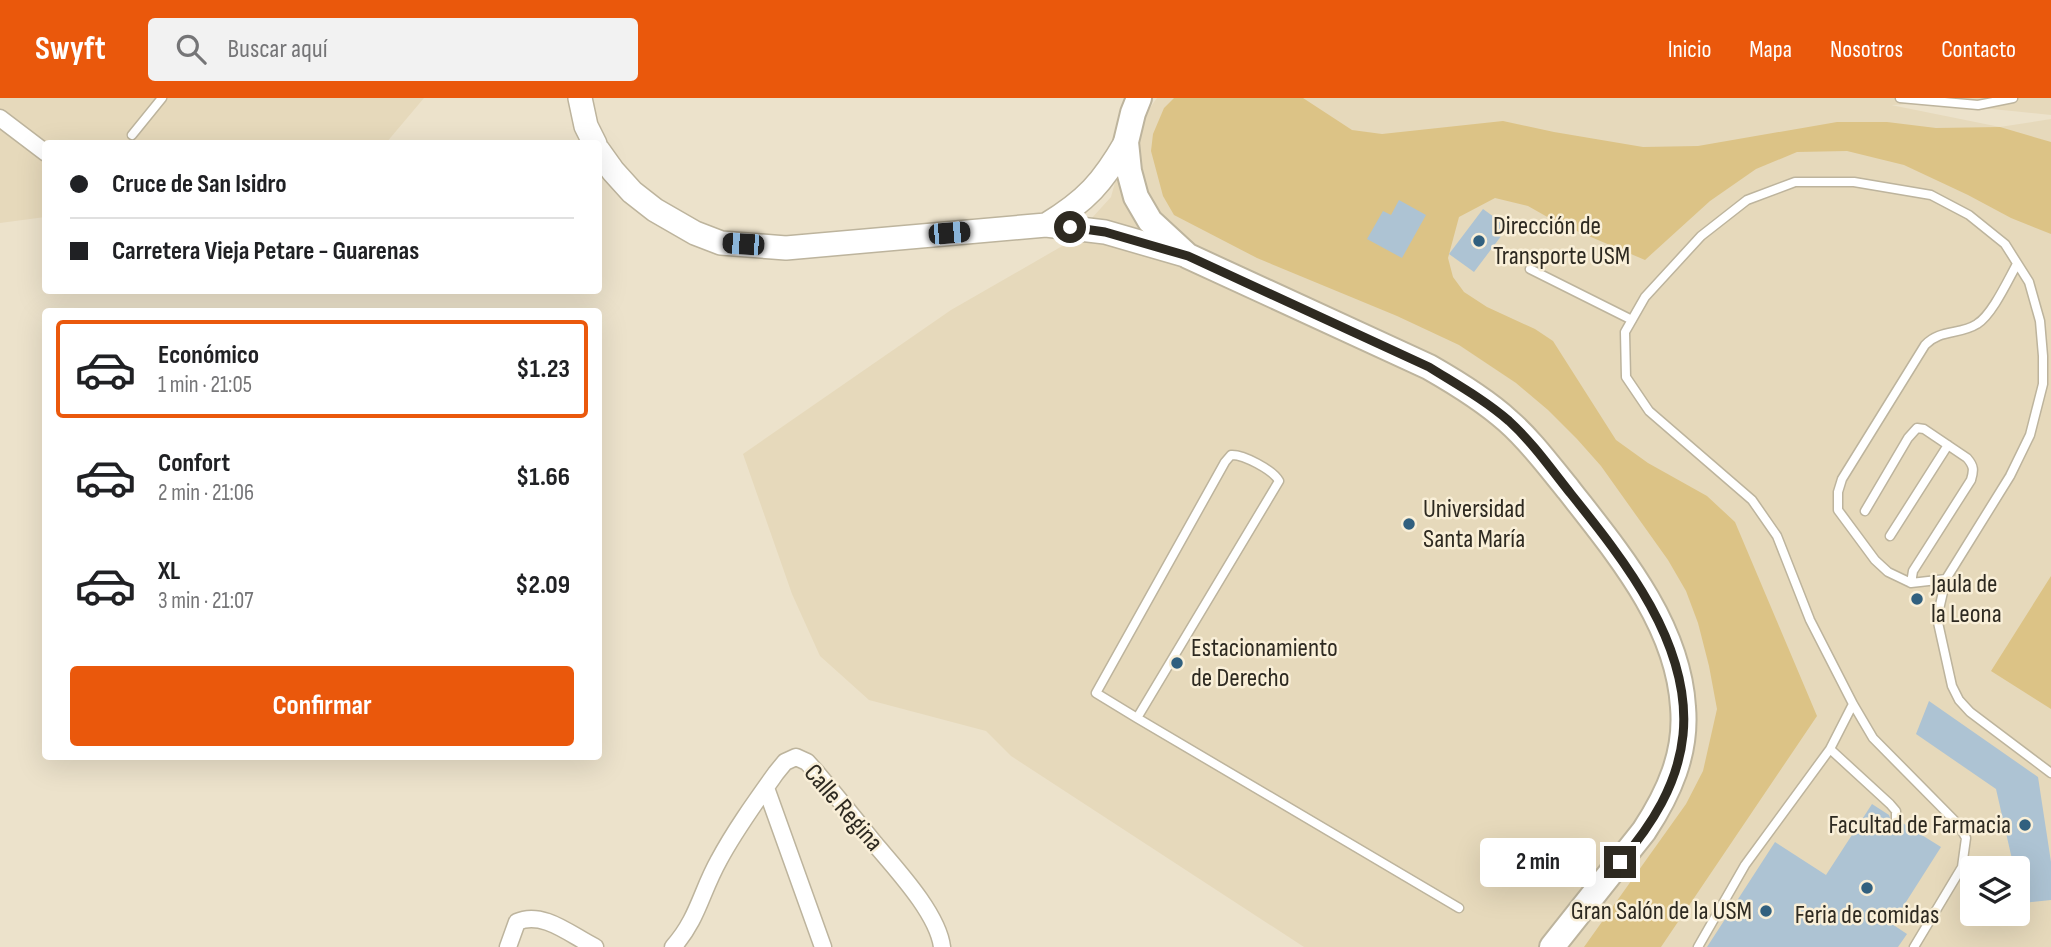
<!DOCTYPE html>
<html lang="es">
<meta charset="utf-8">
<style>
:root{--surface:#fff;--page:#f2f2f2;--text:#202124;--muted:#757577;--line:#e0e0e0;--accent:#ea580c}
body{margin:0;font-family:"Sofia Sans Condensed",sans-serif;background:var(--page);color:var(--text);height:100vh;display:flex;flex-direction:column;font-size:26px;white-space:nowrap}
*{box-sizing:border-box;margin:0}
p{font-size:23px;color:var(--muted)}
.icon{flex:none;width:38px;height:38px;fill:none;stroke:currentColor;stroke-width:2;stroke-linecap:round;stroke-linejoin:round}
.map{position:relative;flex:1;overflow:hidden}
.side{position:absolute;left:42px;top:210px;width:560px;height:452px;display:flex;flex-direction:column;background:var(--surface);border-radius:7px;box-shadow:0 7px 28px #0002}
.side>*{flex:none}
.top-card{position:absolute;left:42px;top:42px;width:560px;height:154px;border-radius:7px;box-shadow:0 7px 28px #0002;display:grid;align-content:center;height:154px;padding:0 28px;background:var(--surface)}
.fabs{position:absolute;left:1960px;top:758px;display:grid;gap:14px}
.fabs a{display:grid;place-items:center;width:70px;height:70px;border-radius:7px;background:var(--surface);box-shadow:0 7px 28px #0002;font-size:35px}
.end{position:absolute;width:32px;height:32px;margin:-16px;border:9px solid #2e2a21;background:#fff;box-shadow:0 0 0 4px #fff}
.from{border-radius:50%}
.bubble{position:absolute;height:49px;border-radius:7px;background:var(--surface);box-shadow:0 7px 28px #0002;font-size:23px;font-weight:700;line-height:49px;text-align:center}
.car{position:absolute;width:21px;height:42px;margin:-21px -10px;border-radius:9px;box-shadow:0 0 5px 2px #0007;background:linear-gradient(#222 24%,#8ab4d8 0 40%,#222 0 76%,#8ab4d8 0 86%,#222 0)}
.top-card b{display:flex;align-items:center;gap:24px;height:66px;font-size:26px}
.top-card b+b{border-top:2px solid var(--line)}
.top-card i{width:18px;height:18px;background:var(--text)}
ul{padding:12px 0 0;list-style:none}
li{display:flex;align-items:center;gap:21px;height:98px;margin:0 14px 10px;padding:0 14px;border:4px solid transparent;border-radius:7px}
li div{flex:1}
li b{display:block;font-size:26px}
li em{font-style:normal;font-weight:700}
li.active{border-color:var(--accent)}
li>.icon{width:63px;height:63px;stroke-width:1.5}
.primary-button{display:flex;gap:14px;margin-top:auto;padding:14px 28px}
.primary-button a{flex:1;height:80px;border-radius:7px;background:var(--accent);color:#fff;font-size:28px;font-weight:700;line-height:80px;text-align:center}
header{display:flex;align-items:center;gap:42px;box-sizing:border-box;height:98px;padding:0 35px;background:var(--accent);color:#fff}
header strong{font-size:33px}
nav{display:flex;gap:38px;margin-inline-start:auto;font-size:24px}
.search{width:490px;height:63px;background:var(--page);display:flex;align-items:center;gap:18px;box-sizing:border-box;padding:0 24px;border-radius:7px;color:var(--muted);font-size:26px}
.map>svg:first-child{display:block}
.built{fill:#e6d9bb;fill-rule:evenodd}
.green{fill:#dcc386}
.building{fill:#adc3d3}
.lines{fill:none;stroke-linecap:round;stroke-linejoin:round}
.service-casing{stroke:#bdb49d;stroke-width:11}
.minor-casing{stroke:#bdb49d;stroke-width:19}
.secondary-casing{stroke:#bdb49d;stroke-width:26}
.primary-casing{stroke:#bdb49d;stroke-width:28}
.service{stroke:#fff;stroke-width:8}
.minor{stroke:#fff;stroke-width:16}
.secondary{stroke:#fff;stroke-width:23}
.primary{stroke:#fff;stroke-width:24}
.route{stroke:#2e2a21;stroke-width:9}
.poi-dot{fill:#31607f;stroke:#f9efd8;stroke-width:2.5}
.labels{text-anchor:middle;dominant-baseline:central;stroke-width:5;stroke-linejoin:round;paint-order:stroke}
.poi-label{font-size:26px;fill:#2e2a21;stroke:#f9efd8;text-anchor:start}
.street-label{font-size:26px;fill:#2e2a21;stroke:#f9efd8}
</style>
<header>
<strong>Swyft</strong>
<div class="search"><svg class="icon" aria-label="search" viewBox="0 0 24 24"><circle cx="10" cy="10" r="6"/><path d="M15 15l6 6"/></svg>Buscar aquí</div>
<nav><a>Inicio</a><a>Mapa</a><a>Nosotros</a><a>Contacto</a></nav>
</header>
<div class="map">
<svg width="2051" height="849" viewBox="0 0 2051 849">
<rect width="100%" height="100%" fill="#ece2cb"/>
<path class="built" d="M0 0H424L386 45 46 46 45 119 0 125Z
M1157 0H2051V17L1933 5 1891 7 2000 29 2051 21V849H1304L1011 658 986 633 869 602 820 558 792 496 743 356 951 212 1071 143 1111 99 1126 44ZM1972 770H2018V816H1972Z"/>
<path class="green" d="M1174 0H1303L1352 32 1382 36 1503 23 1554 34 1643 49 1698 48 1837 24H1887L1936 30 2000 29 2051 44V136L2011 120 1968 97 1904 67 1847 53 1797 54 1756 71 1710 103 1645 162 1558 125 1528 108 1495 100 1459 119 1448 160 1453 179 1464 194 1487 209 1535 231 1553 243 1616 342 1648 365 1707 398 1735 424 1817 618 1661 849H1584L1686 706 1703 673 1717 611 1709 568 1698 525 1686 493 1668 462 1601 368 1577 341 1548 312 1516 285 1459 247 1397 218 1257 160 1174 117 1163 98 1151 53 1153 36 1164 10Z
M2051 478V611L1991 573Z"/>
<path class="building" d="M1399 102 1426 117 1402 160 1367 141 1383 113 1391 117Z
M1483 111 1508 129 1474 174 1449 156Z
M1929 603 2038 679 2051 764V802L2023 805 2018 784V770H2014L1996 691 1916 636Z
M1872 706 1889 717 1892 726 1897 727 1901 724 1941 749 1892 826 1907 836 1898 849H1707L1775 744 1826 777Z"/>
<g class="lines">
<defs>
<path id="service" d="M1900 0 1978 7 2013 0
M132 37 162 0
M1530 171 1632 222
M1865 413 1908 340 1917 330 1924 331 1967 360C1974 368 1974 372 1971 382L1913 473 1911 485
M1890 438 1948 347
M1946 481 1911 485 1888 474 1875 462 1838 412V394L1842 381 1925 247C1940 231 1960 237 1977 226 1992 217 2008 182 2017 166
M1137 620 1279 383C1273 372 1243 356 1231 357L1225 364 1096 595 1137 620 1459 810
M1830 651 1890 706 1896 713V721
M1698 849 1745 767 1830 651 1853 606
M1914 849 1962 769 1966 740 1958 726 1873 640 1853 606 1810 522 1777 438 1752 402 1649 313 1626 279 1625 234 1645 199 1701 138 1747 102 1795 84H1854L1931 97 1969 117 2005 146 2029 184 2040 223 2043 258V286L2030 337 2010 378 1946 481 1937 520 1952 588 1959 602 1970 614 2051 675"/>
<path id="minor" d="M0 20 46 55
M766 690 823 849
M508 849 517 824C543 812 572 838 595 849
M673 849C698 821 701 794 719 762 735 732 756 703 776 675L785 664 796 659 807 664 817 675C837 699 856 722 875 746 897 772 938 816 942 849"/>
<path id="secondary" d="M580 0 586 28 595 46
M598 52 613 73 632 94 655 112 695 135 721 145 786 150 1046 127 1105 134 1188 158
M1046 127C1086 103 1103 84 1126 44"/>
<path id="primary" d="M1139 0 1133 15 1126 44 1129 73 1136 99 1150 123 1188 158 1429 269C1457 285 1485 302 1508 323 1531 343 1549 368 1568 391 1617 454 1678 525 1683 609 1687 655 1669 695 1644 733L1552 849"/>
</defs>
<use href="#service" class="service-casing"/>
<use href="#minor" class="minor-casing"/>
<use href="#secondary" class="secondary-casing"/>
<use href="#primary" class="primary-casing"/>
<use href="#service" class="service"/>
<use href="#minor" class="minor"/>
<use href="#secondary" class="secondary"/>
<use href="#primary" class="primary"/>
</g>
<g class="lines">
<path class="route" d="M1070 129 1105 134 1188 158 1429 269C1456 286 1485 302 1509 323 1533 345 1551 371 1571 396 1624 462 1692 547 1683 637 1678 686 1652 727 1620 764"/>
</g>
<g class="poi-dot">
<circle cx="1479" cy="143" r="7"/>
<circle cx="1409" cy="426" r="7"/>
<circle cx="1917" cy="501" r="7"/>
<circle cx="1177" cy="565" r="7"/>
<circle cx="2025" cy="727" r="7"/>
<circle cx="1867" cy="790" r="7"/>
<circle cx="1766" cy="813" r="7"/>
</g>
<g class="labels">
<g class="poi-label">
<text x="1493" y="128">Dirección de<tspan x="1493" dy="30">Transporte USM</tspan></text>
<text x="1423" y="411">Universidad<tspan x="1423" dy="30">Santa María</tspan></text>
<text x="1931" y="486">Jaula de<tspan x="1931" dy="30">la Leona</tspan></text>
<text x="1191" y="550">Estacionamiento<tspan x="1191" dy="30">de Derecho</tspan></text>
<text x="2011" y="727" text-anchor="end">Facultad de Farmacia</text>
<text x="1752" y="813" text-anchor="end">Gran Salón de la USM</text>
<text x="1867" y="817" text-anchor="middle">Feria de comidas</text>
</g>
<g class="street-label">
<text transform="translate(843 710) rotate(49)">Calle Regina</text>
</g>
</g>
</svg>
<div class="fabs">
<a><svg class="icon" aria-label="layers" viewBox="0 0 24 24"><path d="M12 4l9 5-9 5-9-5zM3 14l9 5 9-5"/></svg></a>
</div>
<i class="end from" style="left:1070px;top:129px"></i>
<i class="end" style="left:1620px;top:764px"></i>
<div class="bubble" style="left:1480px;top:740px;width:116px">2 min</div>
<i class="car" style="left:949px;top:135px;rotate:85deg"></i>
<i class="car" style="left:743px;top:146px;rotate:274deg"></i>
<div class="top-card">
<b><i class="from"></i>Cruce de San Isidro</b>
<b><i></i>Carretera Vieja Petare - Guarenas</b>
</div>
<section class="side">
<ul>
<li class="active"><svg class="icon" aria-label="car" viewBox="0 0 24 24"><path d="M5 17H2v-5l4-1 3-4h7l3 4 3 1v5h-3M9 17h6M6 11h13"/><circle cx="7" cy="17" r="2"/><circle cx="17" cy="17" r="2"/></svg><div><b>Económico</b><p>1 min · 21:05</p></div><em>$1.23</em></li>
<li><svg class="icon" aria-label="car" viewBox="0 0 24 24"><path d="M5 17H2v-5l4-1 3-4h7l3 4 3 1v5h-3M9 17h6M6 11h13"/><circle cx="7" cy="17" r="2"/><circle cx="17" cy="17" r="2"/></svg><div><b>Confort</b><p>2 min · 21:06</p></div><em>$1.66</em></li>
<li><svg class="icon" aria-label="car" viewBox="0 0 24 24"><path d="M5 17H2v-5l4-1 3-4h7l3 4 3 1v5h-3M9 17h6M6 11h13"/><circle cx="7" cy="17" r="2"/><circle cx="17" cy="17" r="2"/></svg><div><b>XL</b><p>3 min · 21:07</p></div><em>$2.09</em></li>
</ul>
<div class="primary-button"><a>Confirmar</a></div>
</section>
</div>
